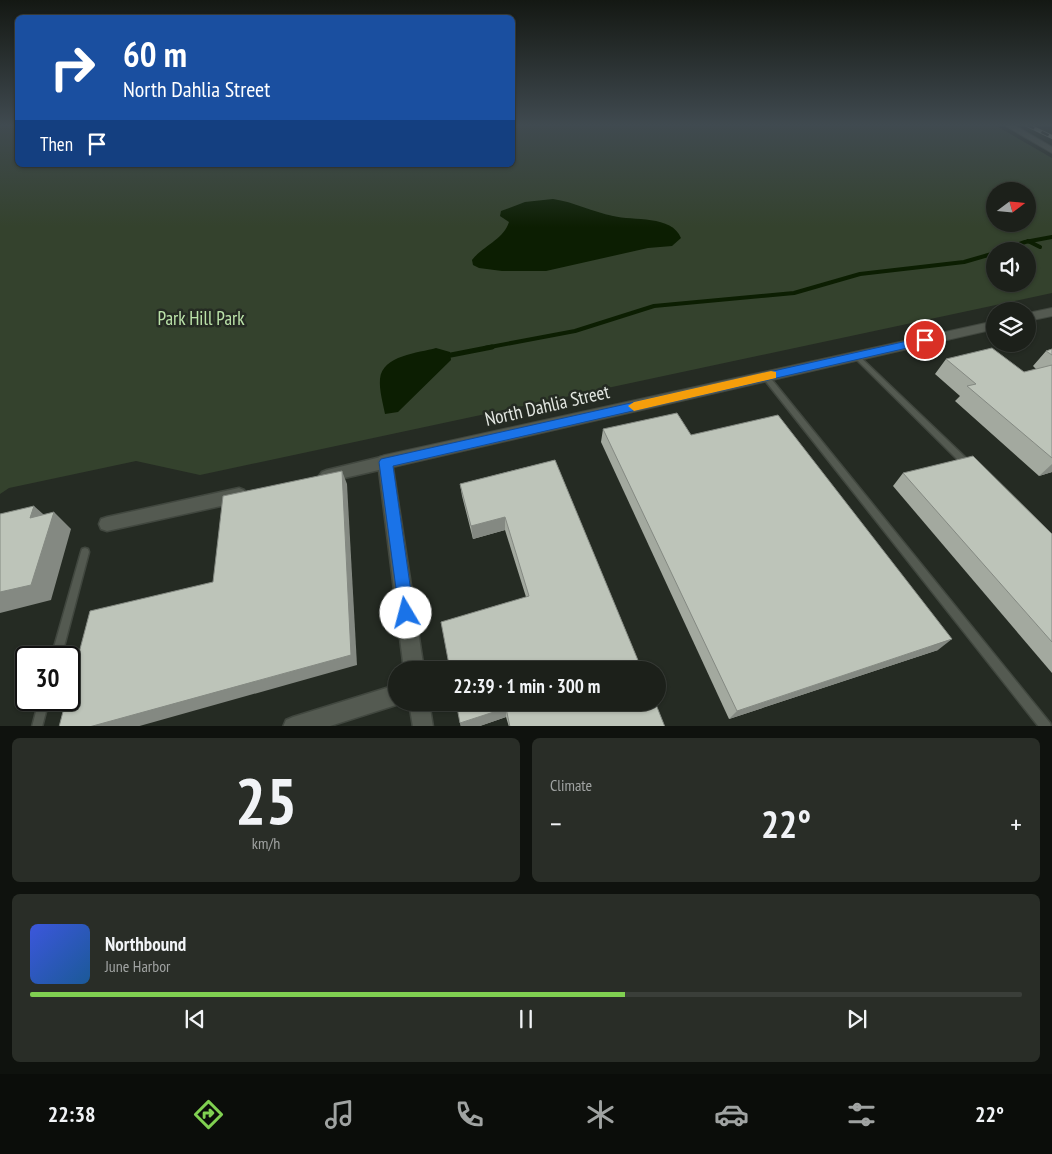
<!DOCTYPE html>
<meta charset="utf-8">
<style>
body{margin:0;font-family:"PT Sans Narrow",sans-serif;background:#292d27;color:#f1f3f6;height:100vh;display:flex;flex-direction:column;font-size:19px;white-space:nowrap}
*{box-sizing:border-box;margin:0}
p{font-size:16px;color:#a0a3a2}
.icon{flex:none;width:28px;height:28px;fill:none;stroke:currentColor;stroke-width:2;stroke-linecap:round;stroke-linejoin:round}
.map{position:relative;height:726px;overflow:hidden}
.sheet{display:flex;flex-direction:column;gap:12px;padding:12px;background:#0f120e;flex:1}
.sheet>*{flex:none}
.banner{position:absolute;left:15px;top:15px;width:500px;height:152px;border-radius:8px;box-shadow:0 1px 4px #0004,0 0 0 1px #3a3e39;background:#1a4fa0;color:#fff;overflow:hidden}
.needle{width:32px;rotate:74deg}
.controls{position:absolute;left:986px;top:182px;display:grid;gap:10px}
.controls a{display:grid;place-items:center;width:50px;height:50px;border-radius:50%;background:#1c201a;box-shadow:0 1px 4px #0004,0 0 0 1px #3a3e39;font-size:25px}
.speed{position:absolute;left:15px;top:646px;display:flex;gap:10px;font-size:25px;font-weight:700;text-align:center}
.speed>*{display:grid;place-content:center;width:65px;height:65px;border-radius:50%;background:#1c201a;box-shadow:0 1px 4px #0004,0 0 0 1px #3a3e39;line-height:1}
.speed .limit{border:2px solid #111;border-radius:8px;background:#fff;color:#111}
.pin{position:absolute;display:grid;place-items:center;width:42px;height:42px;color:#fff;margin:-21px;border:2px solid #fff;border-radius:50%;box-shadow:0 1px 5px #0007}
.me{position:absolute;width:55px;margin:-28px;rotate:352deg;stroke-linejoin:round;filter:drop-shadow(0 0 4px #0008)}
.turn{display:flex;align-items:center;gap:18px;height:105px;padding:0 25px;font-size:22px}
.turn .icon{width:65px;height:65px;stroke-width:2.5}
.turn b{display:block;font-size:35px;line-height:42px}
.then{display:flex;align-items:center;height:48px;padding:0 25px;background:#0003;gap:10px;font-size:19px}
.big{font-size:38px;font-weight:800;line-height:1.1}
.sheet .card{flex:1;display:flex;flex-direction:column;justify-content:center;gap:8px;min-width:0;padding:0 18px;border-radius:8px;background:#292d27}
.sheet .dial{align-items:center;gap:0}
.dial b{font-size:65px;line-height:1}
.song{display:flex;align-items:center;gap:15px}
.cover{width:60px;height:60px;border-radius:8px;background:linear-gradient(135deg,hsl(230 70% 55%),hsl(210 70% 35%))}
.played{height:5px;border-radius:2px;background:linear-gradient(90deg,#80d051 60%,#3a3e39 60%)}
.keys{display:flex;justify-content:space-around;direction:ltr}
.heat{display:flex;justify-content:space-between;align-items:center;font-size:28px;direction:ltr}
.sheet .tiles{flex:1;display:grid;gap:12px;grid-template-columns:1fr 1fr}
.card:last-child{grid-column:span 2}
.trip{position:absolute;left:388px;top:661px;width:278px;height:50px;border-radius:25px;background:#1c201a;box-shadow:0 1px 4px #0004,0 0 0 1px #3a3e39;font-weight:800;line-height:50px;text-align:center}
.tab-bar{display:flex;height:80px;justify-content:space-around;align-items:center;background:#0b0d0a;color:#a0a3a2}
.tab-bar .icon{width:35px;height:35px}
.tab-bar .current{color:#80d051}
.tab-bar b{font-size:22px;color:#f1f3f6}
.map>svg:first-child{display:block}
</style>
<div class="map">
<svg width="1052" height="727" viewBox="0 0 1052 727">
<rect width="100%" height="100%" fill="#252b23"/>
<!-- green -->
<path fill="#34422d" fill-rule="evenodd" d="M0,125h17l1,40h494l1,-40h482l57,33v135l-852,182 -64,-14 -127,27 -9,6zM995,191h33v33h-33zM995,251h33v33h-33z"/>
<!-- water -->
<g fill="#0c1e02">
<path d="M553,199c21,3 40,13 60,17 20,5 59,-1 68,22l-9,8 -24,2 -102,23h-44l-23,-3 -6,-3 -1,-5c12,-15 31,-20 37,-38l-9,-6 1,-5 24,-9z"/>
<path d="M436,348l14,4 1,8 -53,52 -13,2c-2,-11 -6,-24 -5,-35 2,-24 39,-26 56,-31z"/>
</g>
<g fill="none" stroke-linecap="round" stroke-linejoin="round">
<!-- stream-far1 -->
<g stroke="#0c1e02" stroke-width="4">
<polyline points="1028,241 1040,247"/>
<polyline points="999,251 1025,242 1052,237"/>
<polyline points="485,348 575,331 654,306 794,293 860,274 964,262 995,253"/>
</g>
<!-- stream -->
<polyline stroke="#0c1e02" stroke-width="5" points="451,355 492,347"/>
<!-- service casing -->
<g stroke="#41473f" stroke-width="3">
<g id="service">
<polygon points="856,354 858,355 966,458 967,460 966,462 963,463 960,462 854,357 853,356 854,355"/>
<polygon points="764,375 768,375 1050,723 1051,727 1039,727 764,379 763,377"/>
<polygon points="85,548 88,549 89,552 61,658 51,658 81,552 82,549"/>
<polygon points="39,700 49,700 42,727 32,727"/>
</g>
</g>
<!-- minor casing -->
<g stroke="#41473f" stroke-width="3">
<g id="minor">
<polygon points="385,456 390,458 392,462 424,670 404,670 379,470 327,482 322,480 319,476 322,472 327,470"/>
<polygon points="239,488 244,490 247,495 244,500 239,502 107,531 101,529 99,524 101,519 107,517"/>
<polygon points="396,685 396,702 402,702 396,705 327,727 283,727 286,720 293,717"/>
<polygon points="409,702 429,702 433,727 413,727"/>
</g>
</g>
<!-- tertiary casing -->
<g stroke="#41473f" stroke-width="2">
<g id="tertiary">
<polygon points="1004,125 1014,125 1052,147 1052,153"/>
<polygon points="1052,308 1052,316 1028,321 1028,313"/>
<polygon points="995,321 995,329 385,469 379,467 377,462 379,457 385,455"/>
</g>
</g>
<!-- service -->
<use href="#service" fill="#545a51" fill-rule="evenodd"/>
<!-- minor -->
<use href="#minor" fill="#545a51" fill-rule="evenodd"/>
<!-- tertiary -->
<use href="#tertiary" fill="#545a51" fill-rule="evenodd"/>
<!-- rail casing -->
<g stroke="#858a83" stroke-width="4">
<polyline id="rail" points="1027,125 1052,137"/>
</g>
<!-- rail -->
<use href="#rail" stroke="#252b23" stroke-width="2.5" stroke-dasharray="8" stroke-linecap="butt"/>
</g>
<!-- wall -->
<g fill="#a3a99f">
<polygon points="1052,349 1052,472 1039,476 955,401 960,396 935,374 946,359 1024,372 1036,369 1033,366 1046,351"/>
<polygon points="603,429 691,435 938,650 729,719 601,442"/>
<polygon points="555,460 642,670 526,597 505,530 473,539 462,496 460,484"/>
<polygon points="903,473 1052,534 1052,673 893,486"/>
<polygon points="456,702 665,727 509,727 506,717 477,727 461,727"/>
</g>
<!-- shaded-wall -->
<g fill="#848982">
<polygon points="1052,464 1052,472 1039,476"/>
<polygon points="342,471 347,484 357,665 136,727 89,727"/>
<polygon points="34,506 51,521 54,512 71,529 51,600 0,613 0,592"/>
<polygon points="505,517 505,530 473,539 471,526"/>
<polygon points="952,639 938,650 729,719 737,711"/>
<polygon points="506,708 506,717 477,727 461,727 460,723"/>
</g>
<!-- building -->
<g fill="#bdc4b9" stroke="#848982">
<polygon points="992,348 1024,372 1052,365 1052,458 967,386 976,384 946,359"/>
<polygon points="1052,349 1052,355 1046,351"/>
<polygon points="677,413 691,435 778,415 952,639 737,711 603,429"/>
<polygon points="973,456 1052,534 1052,642 903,473"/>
<polygon points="555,460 642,670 450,670 441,622 529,596 505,517 471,526 460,484"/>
<polygon points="342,471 351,655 89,727 59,727 66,700 69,700 69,691 90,611 213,582 223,496"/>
<polygon points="34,506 30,518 54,512 31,585 0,592 0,514"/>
<polygon points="456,702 655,702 665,727 510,727 506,708 460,723"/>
</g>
<!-- sky -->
<linearGradient id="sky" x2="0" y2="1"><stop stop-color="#141813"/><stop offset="0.55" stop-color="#404a50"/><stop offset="1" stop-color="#404a50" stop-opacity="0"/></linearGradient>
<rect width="1052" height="227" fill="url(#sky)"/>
<!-- route -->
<polygon fill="#1a73e8" stroke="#114b97" points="925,337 929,338 929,343 393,466 414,613 412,618 406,621 400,618 379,462 381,459"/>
<!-- slow -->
<polygon fill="#f59e0b" points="771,371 776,372 776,378 634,411 628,406 634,402"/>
<g text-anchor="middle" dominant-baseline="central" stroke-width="5" stroke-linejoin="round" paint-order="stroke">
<!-- park labels -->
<g font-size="19" fill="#bbe2a9" stroke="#252b23">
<text x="201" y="318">Park Hill Park</text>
</g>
<!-- street labels -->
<g font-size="19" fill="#e3e7e2" stroke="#252b23">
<text transform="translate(547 405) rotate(-13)">North Dahlia Street</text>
</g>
</g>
</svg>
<div class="controls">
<a><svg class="needle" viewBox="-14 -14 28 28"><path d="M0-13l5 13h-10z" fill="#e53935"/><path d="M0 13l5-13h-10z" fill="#a0a3a2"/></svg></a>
<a><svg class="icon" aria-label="sound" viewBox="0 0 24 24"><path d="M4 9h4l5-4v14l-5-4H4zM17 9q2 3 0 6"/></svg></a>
<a><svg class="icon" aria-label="layers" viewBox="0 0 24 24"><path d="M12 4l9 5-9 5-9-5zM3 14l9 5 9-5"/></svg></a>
</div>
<div class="speed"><div class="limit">30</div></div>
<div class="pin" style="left:925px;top:340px;background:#d93025"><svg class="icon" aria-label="arrive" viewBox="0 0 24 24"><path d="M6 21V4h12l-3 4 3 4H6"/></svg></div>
<svg class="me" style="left:406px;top:613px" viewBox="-20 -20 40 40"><circle r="19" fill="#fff"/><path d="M0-13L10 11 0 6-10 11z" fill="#1a73e8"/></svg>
<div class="trip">22:39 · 1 min · 300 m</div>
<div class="banner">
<div class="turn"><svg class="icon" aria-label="right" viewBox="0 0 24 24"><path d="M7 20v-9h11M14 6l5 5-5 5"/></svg><div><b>60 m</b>North Dahlia Street</div></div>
<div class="then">Then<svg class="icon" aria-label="arrive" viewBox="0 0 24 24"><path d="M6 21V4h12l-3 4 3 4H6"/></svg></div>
</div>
</div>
<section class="sheet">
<div class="tiles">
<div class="card dial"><b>25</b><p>km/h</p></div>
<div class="card"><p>Climate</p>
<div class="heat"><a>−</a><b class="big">22°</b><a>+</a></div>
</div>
<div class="card">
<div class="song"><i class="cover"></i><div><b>Northbound</b><p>June Harbor</p></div></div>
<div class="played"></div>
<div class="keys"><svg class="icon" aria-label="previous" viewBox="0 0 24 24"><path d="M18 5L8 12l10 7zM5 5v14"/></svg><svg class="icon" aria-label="pause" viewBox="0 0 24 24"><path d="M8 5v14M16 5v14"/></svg><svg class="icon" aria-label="next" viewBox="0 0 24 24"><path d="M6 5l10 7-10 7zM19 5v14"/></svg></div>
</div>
</div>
</section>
<nav class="tab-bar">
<b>22:38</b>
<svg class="icon current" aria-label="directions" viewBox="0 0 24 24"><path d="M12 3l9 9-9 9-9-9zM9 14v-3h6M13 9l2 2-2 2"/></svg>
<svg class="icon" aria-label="music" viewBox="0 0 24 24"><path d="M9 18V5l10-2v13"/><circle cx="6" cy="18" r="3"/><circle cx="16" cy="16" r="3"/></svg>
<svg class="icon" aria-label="phone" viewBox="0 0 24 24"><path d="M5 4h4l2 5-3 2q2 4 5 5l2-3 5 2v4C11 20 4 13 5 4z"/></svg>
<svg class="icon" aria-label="climate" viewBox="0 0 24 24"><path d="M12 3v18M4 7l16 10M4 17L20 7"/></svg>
<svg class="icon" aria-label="car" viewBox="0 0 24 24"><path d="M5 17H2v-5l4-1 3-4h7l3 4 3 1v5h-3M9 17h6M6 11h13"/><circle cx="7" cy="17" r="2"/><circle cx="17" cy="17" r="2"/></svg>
<svg class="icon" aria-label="filters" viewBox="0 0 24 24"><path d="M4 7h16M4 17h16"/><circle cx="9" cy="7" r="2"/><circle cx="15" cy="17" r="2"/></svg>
<b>22°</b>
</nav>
